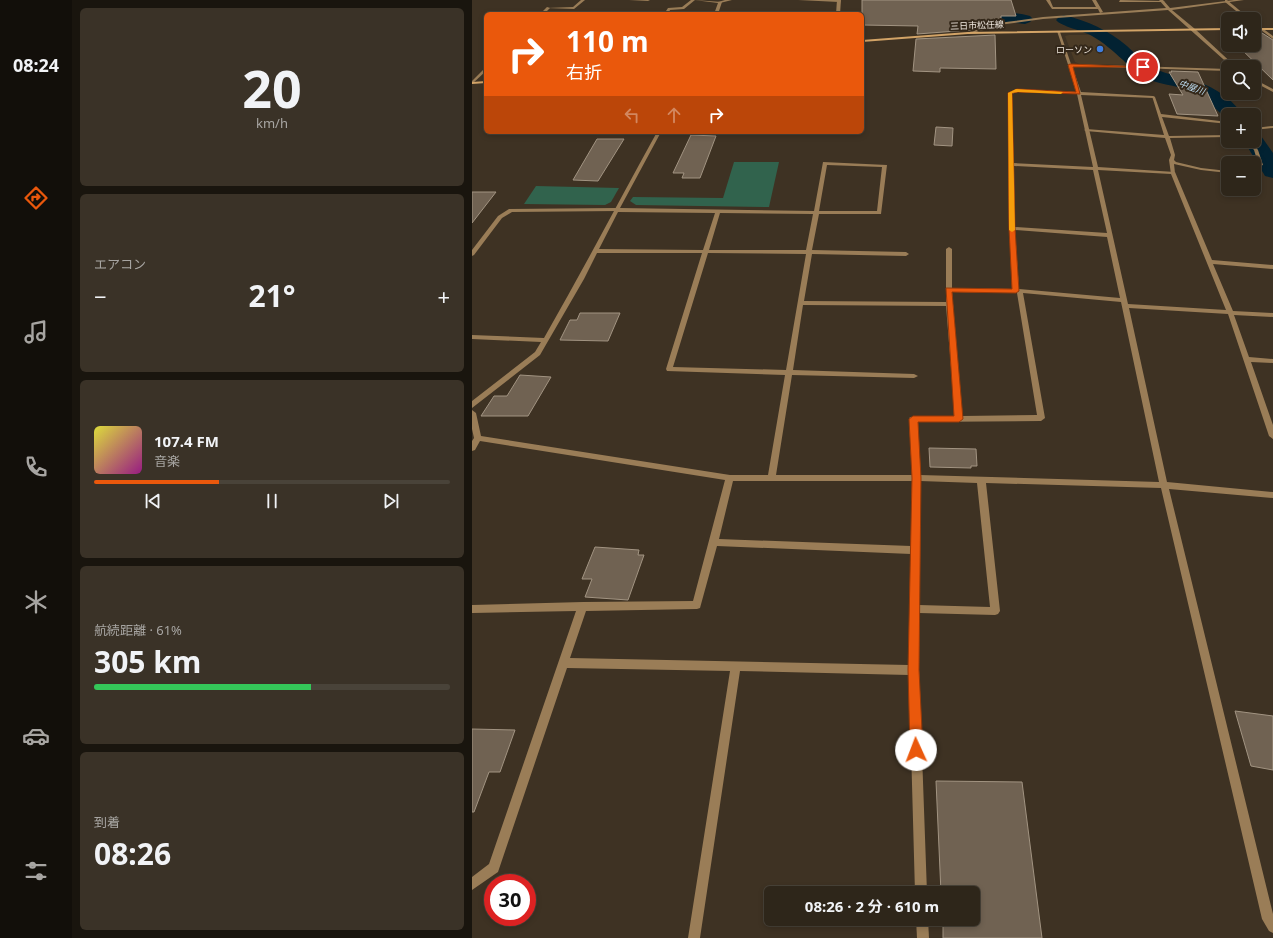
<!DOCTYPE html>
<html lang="ja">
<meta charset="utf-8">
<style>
body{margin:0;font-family:"Noto Sans","Noto Sans JP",sans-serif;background:#3a3227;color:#f1f3f6;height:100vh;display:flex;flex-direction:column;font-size:15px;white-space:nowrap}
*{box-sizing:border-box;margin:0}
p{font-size:13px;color:#a7a5a2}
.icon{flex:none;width:22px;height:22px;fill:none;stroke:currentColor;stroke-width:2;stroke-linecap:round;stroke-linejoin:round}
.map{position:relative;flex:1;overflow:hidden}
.side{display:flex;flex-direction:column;gap:8px;padding:8px;background:#19150e;width:400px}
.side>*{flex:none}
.top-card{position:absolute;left:12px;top:12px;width:380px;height:122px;border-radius:6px;box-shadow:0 2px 6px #0003,0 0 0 1px #494339;background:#ea580c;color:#fff;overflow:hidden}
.tools{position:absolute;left:749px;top:12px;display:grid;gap:8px}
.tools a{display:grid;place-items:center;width:40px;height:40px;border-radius:6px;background:#2e261a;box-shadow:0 2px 6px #0003,0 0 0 1px #494339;font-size:20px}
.speed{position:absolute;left:12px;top:874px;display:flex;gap:8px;font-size:20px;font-weight:700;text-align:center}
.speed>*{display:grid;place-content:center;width:52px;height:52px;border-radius:50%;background:#2e261a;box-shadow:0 2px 6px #0003,0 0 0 1px #494339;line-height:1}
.speed .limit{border:6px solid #d22;background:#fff;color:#111}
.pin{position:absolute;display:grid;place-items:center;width:34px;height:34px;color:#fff;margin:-17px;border:2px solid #fff;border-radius:50%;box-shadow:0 1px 4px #0007}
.me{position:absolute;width:44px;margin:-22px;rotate:358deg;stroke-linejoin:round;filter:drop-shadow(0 0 3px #0008)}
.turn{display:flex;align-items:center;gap:14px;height:84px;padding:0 16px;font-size:18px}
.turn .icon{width:52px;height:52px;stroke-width:2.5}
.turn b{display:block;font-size:28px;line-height:34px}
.lanes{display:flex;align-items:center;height:38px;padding:0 16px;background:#0003;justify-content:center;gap:20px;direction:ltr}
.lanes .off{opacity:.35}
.big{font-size:30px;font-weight:700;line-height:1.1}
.side .widget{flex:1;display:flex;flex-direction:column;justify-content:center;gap:6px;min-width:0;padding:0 14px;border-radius:6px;background:#3a3227}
.side .dial{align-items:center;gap:0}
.dial b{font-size:52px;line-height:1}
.song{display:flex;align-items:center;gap:12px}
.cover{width:48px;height:48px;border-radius:6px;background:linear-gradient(135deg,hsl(60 70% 55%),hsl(310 70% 35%))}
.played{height:4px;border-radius:2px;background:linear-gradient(90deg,#ea580c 35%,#494339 35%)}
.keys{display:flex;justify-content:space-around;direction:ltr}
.heat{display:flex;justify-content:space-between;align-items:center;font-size:22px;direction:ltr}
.charge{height:6px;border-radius:3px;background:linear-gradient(90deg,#34c759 61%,#494339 0)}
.trip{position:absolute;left:292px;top:886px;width:216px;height:40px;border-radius:6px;background:#2e261a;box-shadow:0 2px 6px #0003,0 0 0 1px #494339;font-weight:700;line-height:40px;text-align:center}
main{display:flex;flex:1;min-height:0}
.menu{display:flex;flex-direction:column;width:72px;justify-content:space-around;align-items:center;background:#120f0a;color:#a7a5a2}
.menu .icon{width:28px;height:28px}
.menu .on{color:#ea580c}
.menu b{font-size:18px;color:#f1f3f6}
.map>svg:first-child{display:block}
</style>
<main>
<nav class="menu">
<b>08:24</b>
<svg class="icon on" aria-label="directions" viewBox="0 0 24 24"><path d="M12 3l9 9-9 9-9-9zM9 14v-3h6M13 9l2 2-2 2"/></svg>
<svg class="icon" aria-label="music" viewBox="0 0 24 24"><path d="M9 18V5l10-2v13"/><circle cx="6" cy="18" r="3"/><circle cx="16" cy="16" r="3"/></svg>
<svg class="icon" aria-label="phone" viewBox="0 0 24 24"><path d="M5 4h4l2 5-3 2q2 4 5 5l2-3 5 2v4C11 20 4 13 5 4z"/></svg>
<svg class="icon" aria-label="climate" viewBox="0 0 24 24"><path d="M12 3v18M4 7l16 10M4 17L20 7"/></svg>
<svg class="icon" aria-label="car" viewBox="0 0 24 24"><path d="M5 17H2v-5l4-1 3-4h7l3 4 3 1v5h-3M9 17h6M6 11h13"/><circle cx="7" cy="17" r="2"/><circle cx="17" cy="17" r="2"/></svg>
<svg class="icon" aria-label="filters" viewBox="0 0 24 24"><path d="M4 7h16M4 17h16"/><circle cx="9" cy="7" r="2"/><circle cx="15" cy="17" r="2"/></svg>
</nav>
<section class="side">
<div class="widget dial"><b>20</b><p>km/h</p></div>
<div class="widget"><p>エアコン</p>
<div class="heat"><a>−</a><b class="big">21°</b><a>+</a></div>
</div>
<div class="widget">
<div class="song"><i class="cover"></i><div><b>107.4 FM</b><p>音楽</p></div></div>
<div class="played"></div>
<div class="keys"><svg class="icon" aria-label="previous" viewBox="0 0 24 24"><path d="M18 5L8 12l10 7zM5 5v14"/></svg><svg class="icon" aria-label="pause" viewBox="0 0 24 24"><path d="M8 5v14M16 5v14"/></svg><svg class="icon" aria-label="next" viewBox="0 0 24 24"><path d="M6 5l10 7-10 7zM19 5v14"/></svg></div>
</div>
<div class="widget"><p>航続距離 · 61%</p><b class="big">305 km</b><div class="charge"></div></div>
<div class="widget"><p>到着</p><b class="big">08:26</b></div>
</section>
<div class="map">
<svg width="801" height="938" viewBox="0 0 801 938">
<rect width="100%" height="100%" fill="#3e3223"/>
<!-- built -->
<polygon fill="#4c3c27" points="597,35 628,35 659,65 608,64 603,62 593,36"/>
<!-- green -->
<g fill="#31634d">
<polygon points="262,162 307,162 297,207 164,205 158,201 161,197 251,198"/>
<polygon points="64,186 147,188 139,202 133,205 52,204"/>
</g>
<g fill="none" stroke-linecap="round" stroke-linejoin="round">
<!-- river -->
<g fill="#022232" fill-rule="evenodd">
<path d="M499,0h14l2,7c14,6 28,5 43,9l3,3 -3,3 -5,2 -30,-3 -20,-9z"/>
<path d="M592,15c24,6 44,15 63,31 7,6 14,15 23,20 12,7 24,9 38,13 21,5 42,17 55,36h-15v5l-2,-1c-12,-13 -25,-24 -41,-30 -17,-5 -34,-6 -49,-16 -5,-3 -9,-9 -13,-13 -10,-9 -20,-18 -31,-24 -8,-5 -32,-10 -36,-16l3,-3z"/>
<polygon points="782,134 789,136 801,153 801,178 793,176 772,141 782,141"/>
</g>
</g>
<!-- building -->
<g fill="#706252" stroke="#a29482">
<polygon points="390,0 539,0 544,16 529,16 529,21 498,30 445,34 446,26 390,25"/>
<polygon points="782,33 790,33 801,40 801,80 765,45 782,45"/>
<polygon points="523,35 524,69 468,68 468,72 441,71 444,39"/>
<polygon points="699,71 726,72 746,116 705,114 697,94 711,95 697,72 700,72"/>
<polygon points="464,127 481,128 480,146 462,145"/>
<polygon points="219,135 244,136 228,178 210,178 212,173 201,173"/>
<polygon points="125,139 152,139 126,181 101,180"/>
<polygon points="0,192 24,192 0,223"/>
<polygon points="108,313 148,313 136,341 88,340 98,320 105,320"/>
<polygon points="48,375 79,377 56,416 9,416 22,396 35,396"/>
<polygon points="457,448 504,449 505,466 499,466 499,468 458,467"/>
<polygon points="123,547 167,550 166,555 172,555 156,600 113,597 120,579 110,579"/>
<polygon points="763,711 801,716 801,770 779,766"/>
<polygon points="0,729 43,730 28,772 17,772 2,812 0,812"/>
<polygon points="464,781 550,782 570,938 471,938 471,919 501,919 501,893 469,893"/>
</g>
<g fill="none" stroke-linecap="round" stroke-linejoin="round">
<!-- service -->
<g fill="#9a7d57" fill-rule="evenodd">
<polygon points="109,0 113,0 102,9 74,8 101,7"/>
<polygon points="157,0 178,0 176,1"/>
<polygon points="219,0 223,0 212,9 198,10 196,14 192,14 196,8 210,7"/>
<polygon points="253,0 260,0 248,3 246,2"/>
<polygon points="326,0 366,0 369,1 367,2"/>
<polygon points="680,96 683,97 689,114 756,122 756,124 690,117 697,136 756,135 756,137 698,138 703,155 702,160 704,162 729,168 756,171 756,173 729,170 702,164 703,173 699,174 697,160 699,155 693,138 614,131 612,130 614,129 692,135"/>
<polygon points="774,141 779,141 786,150 791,165 782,168 782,165 786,163 782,150"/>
</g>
<!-- minor -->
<g fill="#9a7d57" fill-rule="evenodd">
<polygon points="222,0 250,2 246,14 242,14 246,3"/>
<polygon points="574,0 578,0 581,7 624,7 620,0 624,0 631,12 628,13 626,9 580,9"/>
<polygon points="648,0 691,1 693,2 647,2"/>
<polygon points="753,0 755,0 778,19 774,19 753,2"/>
<polygon points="75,7 78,8 72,14 68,14"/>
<polygon points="782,22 801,36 801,39 782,25"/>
<path d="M585,31l3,1 11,32 157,5v2l-156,-5 9,26 72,4 2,1 -2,1 -72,-3 17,72 77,5 37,88 61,5v4l-60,-5 20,47 40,2v4l-39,-2 15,42 24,2v4l-22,-1 22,63v14l-4,-3 -41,-122 -99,-6 38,174 106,10v6l-104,-9 104,425v19l-4,-2 -7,-12 -101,-431 -175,-5 14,128 -2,3 -3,1 -76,-2v57l8,223h-12l-6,-218 -169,-4 -40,267h-12l42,-267 -163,-3 -69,204 -26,18v-13l17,-13 87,-253 -104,2v-8l111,-3 110,-1 32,-121 -245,-39 -5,9 -3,1v-10l2,-3 -2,-9v-19l4,3 5,23 249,39h38l17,-100 -118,-4 -1,-2 36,-116h-105l-13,26 -44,76 -68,53v-7l63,-49 6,-10 -69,-3v-4l72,3c39,-68 75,-137 113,-206h4l-41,76 194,3 9,-49 64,3 -6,49h-62l-7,36 94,2 3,2 -3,2 -94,-2 -8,47 142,1v-53l3,-2 3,2v39l61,1 -4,-61 -1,-135 9,-4 60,3zM546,91l59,3 16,73 -80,-4 -1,-69zM355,165l55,2 -5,44h-58zM542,166l79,4 14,63 -92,-6zM626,170l73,4 55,136 -98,-6zM146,212l97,1 -12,37 -104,-1zM248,213l93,1 -7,36h-97zM543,230l92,7 13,61 -101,-9zM236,253l98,1 -20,116 -113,-3zM480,292l65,1 20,122 -75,1zM551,293l98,9 38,180 -239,-7 -3,-53 124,-1 4,-3zM331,305l143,1 9,110 -45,1 -1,2 3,56h-136l16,-100 122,3 4,-2 -4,-2 -121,-4zM261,481h179l-1,65 -192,-7zM448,481l57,2 13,124 -71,-2zM245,546l194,8 -2,111 -339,-7 16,-47 111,-2 3,-1z"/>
<polygon points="13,68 14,68 14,71 0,84 0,81"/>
<polygon points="801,126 801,128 782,130 782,128"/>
<polygon points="444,919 456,919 457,938 445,938"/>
</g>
<!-- tertiary -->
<g fill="#9a7d57" fill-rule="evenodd">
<polygon points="365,0 369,0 368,14 364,14"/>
<polygon points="687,0 691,0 698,8 762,0 772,0 700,10 723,29 764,67 760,67 696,10 571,19 534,24 496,34 494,33 534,22 571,17 694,8"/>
<polygon points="782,79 801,89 801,92 782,82"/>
<polygon points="144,208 147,210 146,211 40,212 30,218 2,255 0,256 0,250 26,216 37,209"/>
</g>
<!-- secondary -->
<g fill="#d3a467" fill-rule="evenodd">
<polygon points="756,28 756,30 496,34 390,42 390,40 496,32"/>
<rect x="782" y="28" width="19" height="2"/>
<polygon points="14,81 14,83 0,84 0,82"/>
</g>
</g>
<!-- route -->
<polygon fill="#ea580c" stroke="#983908" points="598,64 673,67 601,67 608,94 546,92 540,93 543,228 547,291 544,293 480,292 491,419 487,422 446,422 449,478 447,670 451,750 449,754 444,756 440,754 438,750 436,670 440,478 437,419 441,416 482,416 474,288 540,289 537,228 536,93 545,89 604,92 596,65"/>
<!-- slow -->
<polygon fill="#f59e0b" points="544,89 591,92 589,94 546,92 540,93 543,230 540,232 537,230 536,93"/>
<!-- markers -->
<circle fill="#3f7fe0" stroke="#34281a" stroke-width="1.5" cx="628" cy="49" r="4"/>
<g text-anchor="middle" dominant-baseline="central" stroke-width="4" stroke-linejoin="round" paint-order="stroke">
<!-- far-street labels -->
<g font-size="9" fill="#efe7de" stroke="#34281a">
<text transform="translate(505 25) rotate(-2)">三日市松任線</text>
</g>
<!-- far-poi labels -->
<g font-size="9" fill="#efe7de" stroke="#34281a" text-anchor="end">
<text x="620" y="49">ローソン</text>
</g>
<!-- far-water labels -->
<g font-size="9" font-style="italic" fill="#bedef3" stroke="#34281a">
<text transform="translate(720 87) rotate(20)">中屋川</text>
</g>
</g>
</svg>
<div class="tools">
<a><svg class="icon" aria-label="sound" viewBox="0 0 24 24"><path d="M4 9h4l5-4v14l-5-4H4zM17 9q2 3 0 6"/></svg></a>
<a><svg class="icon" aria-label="search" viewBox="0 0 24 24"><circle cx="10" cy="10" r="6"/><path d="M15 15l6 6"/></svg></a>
<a>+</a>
<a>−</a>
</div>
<div class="speed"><div class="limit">30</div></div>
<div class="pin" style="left:671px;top:67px;background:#d93025"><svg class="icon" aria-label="arrive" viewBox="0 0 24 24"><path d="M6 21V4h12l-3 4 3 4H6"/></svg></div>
<svg class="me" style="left:444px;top:750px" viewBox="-20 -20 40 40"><circle r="19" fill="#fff"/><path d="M0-13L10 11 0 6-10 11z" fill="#ea580c"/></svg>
<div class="trip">08:26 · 2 分 · 610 m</div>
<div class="top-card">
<div class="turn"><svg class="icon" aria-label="right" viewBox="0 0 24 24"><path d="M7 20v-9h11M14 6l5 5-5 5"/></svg><div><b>110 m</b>右折</div></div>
<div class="lanes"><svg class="icon off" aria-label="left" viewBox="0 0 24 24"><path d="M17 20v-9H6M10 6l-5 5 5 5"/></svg><svg class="icon off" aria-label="ahead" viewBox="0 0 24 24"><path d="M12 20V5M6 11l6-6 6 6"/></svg><svg class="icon" aria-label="right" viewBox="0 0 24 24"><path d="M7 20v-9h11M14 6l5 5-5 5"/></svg></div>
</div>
</div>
</main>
